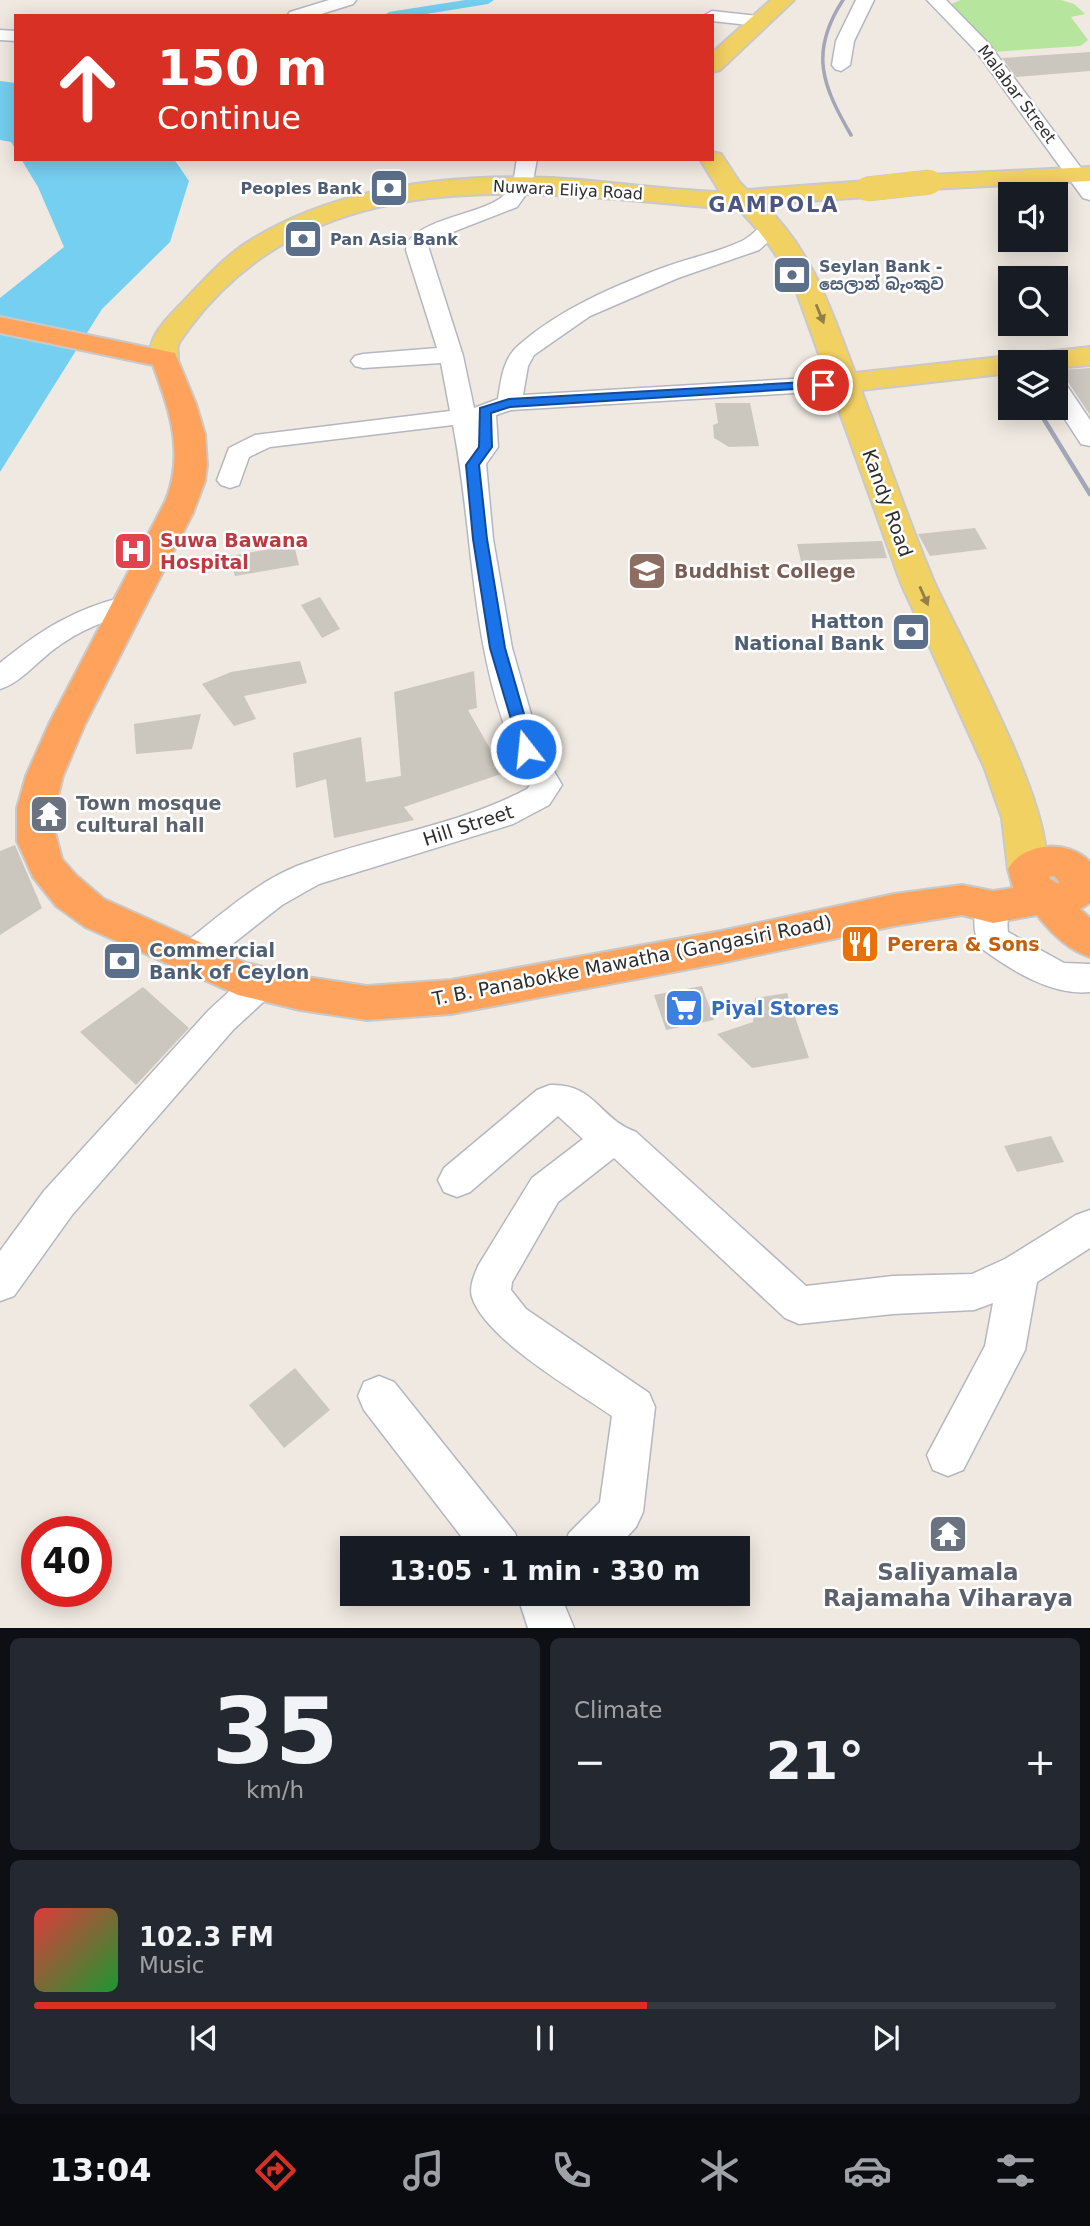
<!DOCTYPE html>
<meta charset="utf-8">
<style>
body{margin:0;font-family:"DejaVu Sans","Noto Sans Sinhala",sans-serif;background:#242831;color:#f1f3f6;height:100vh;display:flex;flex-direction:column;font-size:26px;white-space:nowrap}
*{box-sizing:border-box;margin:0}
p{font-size:23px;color:#9ea1a6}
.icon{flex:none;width:38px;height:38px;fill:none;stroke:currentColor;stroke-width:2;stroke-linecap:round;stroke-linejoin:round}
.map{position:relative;height:1628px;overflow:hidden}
.drawer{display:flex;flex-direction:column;gap:10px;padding:10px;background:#0d0f14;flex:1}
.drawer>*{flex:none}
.top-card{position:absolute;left:14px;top:14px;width:700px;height:147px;border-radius:0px;box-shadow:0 4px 18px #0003;background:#d93025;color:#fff;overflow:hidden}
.controls{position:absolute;left:998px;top:182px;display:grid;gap:14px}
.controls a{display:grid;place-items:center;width:70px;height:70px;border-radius:0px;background:#171b24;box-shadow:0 4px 18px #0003;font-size:35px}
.speed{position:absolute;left:21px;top:1516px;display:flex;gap:14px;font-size:35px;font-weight:700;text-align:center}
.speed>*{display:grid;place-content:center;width:91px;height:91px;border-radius:50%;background:#171b24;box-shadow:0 4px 18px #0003;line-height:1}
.speed .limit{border:10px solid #d22;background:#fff;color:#111}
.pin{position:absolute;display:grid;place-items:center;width:60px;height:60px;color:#fff;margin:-30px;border:4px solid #fff;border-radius:50%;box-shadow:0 2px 7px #0007}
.me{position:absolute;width:77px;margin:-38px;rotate:344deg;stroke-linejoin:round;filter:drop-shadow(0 0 5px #0008)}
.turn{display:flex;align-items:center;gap:24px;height:147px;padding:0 28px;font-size:32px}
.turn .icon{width:91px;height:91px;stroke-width:2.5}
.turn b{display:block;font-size:49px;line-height:60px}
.big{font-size:52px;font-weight:600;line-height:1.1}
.drawer .tile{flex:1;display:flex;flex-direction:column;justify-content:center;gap:10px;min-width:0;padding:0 24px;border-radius:10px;background:#242831}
.drawer .dial{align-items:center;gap:0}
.dial b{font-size:91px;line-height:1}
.song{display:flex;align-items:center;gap:21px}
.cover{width:84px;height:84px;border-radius:10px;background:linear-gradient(135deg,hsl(0 70% 55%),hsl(130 70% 35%))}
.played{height:7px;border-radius:4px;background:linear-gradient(90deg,#d93025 60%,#363941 60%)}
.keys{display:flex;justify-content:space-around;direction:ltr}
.heat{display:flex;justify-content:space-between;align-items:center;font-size:38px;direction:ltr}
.drawer .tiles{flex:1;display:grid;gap:10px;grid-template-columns:1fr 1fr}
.tile:last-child{grid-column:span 2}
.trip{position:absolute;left:340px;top:1536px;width:410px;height:70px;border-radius:0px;background:#171b24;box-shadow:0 4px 18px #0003;font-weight:600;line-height:70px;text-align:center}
.menu{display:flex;height:112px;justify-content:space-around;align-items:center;background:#090b0e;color:#9ea1a6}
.menu .icon{width:49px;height:49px}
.menu .active{color:#d93025}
.menu b{font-size:32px;color:#f1f3f6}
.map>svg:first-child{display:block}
</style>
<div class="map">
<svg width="1090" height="1628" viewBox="0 0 1090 1628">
<rect width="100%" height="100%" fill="#efe9e1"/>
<!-- green -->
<polygon fill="#b6e59e" points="961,0 1061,0 1074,4 1085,14 1071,17 1088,40 1080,46 992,52 946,6"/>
<!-- water -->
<g fill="#75cff0">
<polygon points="0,81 16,83 16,150 11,142 0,140"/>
<polygon points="21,159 174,159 189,181 170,242 102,309 0,472 0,298 64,247 38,187"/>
</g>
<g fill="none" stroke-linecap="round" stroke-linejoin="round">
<!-- canal -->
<polygon fill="#75cff0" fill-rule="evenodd" points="465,0 494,0 488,4 414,16 383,16 389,12"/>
</g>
<!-- building -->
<g fill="#cbc7bf">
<polygon points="1090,52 1090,71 1016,77 1002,58"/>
<polygon points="1090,368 1090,415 1060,370"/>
<polygon points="715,403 750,403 759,446 729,447 714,438 713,425 718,423"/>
<polygon points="975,528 987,549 930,556 918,534"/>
<polygon points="882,541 887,558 801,561 797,544"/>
<polygon points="294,545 299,565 235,576 229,556"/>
<polygon points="320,597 340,629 322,638 301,605"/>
<polygon points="300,661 307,683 244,696 256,719 234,726 202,684 231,672"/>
<polygon points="474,671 477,708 468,710 504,773 404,807 414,820 334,838 326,779 296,788 293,753 361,737 366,782 401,776 394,692"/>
<polygon points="201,714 192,749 136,754 134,724"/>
<polygon points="15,845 42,908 0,935 0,851"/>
<polygon points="702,986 714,1020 666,1030 654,995"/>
<polygon points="143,987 189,1028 136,1085 80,1032"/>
<polygon points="787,993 809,1058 752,1068 717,1034 753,1022 755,998"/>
<polygon points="1051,1136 1064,1162 1017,1172 1004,1146"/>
<polygon points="295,1368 330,1410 284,1448 249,1405"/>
</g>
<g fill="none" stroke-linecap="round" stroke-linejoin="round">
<!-- minor casing -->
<g stroke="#b4b7c1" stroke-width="3">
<g id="minor">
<polygon points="329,0 356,0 353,4 315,16 287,16 290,12"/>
<polygon points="856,0 874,0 854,41 850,65 841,71 835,69 832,65 836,41"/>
<polygon points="927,0 946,0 988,43 1090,180 1090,200 1083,198 976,51"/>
<polygon points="712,11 758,16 767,21 758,26 712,21 712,16 703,16"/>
<polygon points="0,30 16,31 16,41 0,40"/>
<path d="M517,159h20l-5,27 -15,21 -67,26 -22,13 35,110 11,52 24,-9c3,-19 5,-41 21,-54 41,-36 95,-59 146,-78 25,-9 53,-15 77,-26 14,-7 19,-21 37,-17l3,5 -23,21 -81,28 -88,38 -56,39 -6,11 -5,29 321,-19 8,2 4,5 -4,5 -8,2 -333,20 -15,5 2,32 -12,17 7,75 19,109 29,101 21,36 -13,20 -36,19 -194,60 -37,21 -80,63 -12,3 -12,-3 -5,-10 5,-10c37,-28 75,-64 119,-82 76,-30 158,-39 230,-77l4,-5c-62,-108 -55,-240 -78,-359l-183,22 -21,10 -10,28 -9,3 -9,-3 -4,-5 12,-32 26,-13 195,-24 -9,-48 -78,5 -8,-2 -4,-5 4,-5 8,-2 74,-6 -31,-98 1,-7c21,-30 92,-28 104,-57 4,-7 4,-18 6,-27z"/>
<polygon points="1055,378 1063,380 1090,420 1090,446 1081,444 1055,404"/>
<path d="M127,596l10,3 4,6 -4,6c-31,9 -58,19 -84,39 -17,13 -33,33 -53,39v-26c42,-34 74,-54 127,-67z"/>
<path d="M993,894l12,4c6,12 1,21 3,34l56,31 26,1v28c-39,4 -79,-22 -109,-44 -9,-17 -9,-33 0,-50z"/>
<polygon points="260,970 272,974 277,984 272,994 233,1030 72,1215 14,1296 0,1301 0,1251 44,1191 209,1010 248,974"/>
<path d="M550,1085c45,-2 48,33 86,47l170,154 87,-10 79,-2 33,-15 71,-44 14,-5v38l-53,34 -12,68 -62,120 -15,6 -15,-6 -6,-15 58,-109 8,-43 -19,7 -81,4 -94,10 -14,-6 -171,-160 -56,44 -46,80 -1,8 15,19 123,84 6,14 -12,105 -7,15 -20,22h-53l6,-16 31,-31 12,-86c-36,-25 -127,-77 -140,-119 -3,-10 2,-21 6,-31l54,-88 51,-39 -25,-23 -88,76 -13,5 -13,-5 -6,-12 6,-12 93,-78z"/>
<polygon points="379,1376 394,1382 515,1533 521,1549 471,1549 364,1410 358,1396 364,1382"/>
<polygon points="517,1594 563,1594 562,1599 574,1628 528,1628"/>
</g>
</g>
<!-- major casing -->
<g stroke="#c9c9c9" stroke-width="4">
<g id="major">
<polygon points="771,0 794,0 720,70 712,72 712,53"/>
<path d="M712,152l9,2 19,29 7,7 120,-9 9,3 4,5 -4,5 -9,3 -104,7c49,45 69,109 92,169l235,-26v18l-35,3v-6h-45v11l-149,17c25,64 47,131 74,194 24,54 134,247 107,296l-14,4 -14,-4 -6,-11 -6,-51 -17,-49 -84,-186 -105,-293c-16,-32 -34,-59 -61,-84l-16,2c-185,-16 -401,-51 -529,119 -3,5 -10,13 -12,18 -2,8 3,12 -3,20l-10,3 -10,-3c-15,-21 12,-47 27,-62 20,-21 42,-46 66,-61 89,-56 200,-68 303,-64 56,3 113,12 169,14l-20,-33h12z"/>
<polygon points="1090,167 1090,181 930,189 921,187 918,182 921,177 930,175"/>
</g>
</g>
<!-- highway casing -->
<g stroke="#c9c9c9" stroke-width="4">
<path id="highway" d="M0,317l175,36 21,51 9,30 2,31 -2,16 -12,32 -108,211 -22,52 -8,32v24l7,27 14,16 28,24 142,64 54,13 67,10 84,-6 270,-49 173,-37 68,-9 31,6 20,-3 -5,-19c15,-27 61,-30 82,-7v41l-10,6 10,9v39c-22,-7 -39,-24 -53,-42l-44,8 -31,-8 -68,11 -173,37 -270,51 -84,6 -67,-10 -62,-15 -153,-68 -29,-21 -23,-29 -16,-36v-33l9,-32 23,-52 116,-222c20,-48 5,-90 -12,-137l-153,-32zM1054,876l4,4 1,4 -9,-5 -1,-2z"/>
</g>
<!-- minor -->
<use href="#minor" fill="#fff" fill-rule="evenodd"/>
<!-- major -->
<use href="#major" fill="#f2d163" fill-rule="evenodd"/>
<!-- highway -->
<use href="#highway" fill="#ffa35c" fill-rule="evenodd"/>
<!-- rail-far1 -->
<path stroke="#a3a6b8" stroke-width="3.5" d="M843,0c-34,52 -21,85 8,135"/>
<!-- rail -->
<polyline stroke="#a3a6b8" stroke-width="4.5" points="1037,408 1090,494"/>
<!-- major-bridge casing -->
<g stroke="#c9c9c9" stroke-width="25" stroke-linecap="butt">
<polyline id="major-bridge" points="867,189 930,182"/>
</g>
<!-- major-bridge -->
<use href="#major-bridge" stroke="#f2d163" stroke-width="24"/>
</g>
<!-- one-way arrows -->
<defs><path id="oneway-solid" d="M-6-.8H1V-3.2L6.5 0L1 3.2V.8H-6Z" transform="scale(1.75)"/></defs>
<g fill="#908048">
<use href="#oneway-solid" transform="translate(820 314) rotate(68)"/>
<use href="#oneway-solid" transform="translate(924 596) rotate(66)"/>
</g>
<!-- route -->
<polygon fill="#1a73e8" stroke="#114b97" stroke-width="2" points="823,381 829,385 827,387 510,407 491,413 492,447 479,465 487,539 505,648 534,749 532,753 521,753 490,648 473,539 466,465 479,447 480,408 509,399"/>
<!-- icons -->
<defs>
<g id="bank-square" transform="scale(2.0125)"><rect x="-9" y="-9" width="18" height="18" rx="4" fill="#5c6f8a" stroke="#fff"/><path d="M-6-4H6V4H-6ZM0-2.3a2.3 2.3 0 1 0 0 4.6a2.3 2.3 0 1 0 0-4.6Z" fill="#fff"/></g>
<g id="hospital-square" transform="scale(2.0125)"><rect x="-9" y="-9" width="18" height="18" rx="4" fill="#e0444e" stroke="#fff"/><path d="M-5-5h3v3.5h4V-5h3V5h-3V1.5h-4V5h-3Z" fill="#fff"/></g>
<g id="school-square" transform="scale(2.0125)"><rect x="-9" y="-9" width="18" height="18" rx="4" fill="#8d6e63" stroke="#fff"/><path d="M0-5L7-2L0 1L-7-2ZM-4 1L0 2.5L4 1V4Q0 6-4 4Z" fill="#fff"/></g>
<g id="temple-square" transform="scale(2.0125)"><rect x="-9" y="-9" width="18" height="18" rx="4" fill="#6b7280" stroke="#fff"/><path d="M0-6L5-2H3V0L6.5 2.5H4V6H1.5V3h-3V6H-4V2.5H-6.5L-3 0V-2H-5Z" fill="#fff"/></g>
<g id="restaurant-square" transform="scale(2.0125)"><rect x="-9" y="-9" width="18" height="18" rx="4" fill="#e8710a" stroke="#fff"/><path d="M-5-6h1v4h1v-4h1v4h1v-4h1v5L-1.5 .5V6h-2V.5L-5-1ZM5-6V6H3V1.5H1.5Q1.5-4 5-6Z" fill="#fff"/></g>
<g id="supermarket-square" transform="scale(2.0125)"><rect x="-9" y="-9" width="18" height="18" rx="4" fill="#3f7fe0" stroke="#fff"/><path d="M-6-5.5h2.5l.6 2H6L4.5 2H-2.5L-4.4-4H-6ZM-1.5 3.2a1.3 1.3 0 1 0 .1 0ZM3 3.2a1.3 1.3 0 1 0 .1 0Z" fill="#fff"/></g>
</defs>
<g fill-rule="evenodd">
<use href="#bank-square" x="389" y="188"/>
<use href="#bank-square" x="303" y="239"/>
<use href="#bank-square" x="792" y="275"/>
<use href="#hospital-square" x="133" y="551"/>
<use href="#school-square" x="647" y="571"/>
<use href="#bank-square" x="911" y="632"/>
<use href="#temple-square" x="49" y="814"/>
<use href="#restaurant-square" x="860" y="944"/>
<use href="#bank-square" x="122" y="961"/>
<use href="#supermarket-square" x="684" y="1008"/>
<use href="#temple-square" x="948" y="1534"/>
</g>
<g text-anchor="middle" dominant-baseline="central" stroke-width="5" stroke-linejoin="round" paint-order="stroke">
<!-- far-street labels -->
<g font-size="16" fill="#2e2e2e" stroke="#fff">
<text transform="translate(1017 94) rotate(53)">Malabar Street</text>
<text transform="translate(568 190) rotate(3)">Nuwara Eliya Road</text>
</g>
<!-- far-service labels -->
<g font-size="16" font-weight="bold" fill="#4e5e75" stroke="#fff" text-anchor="start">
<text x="362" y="188" text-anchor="end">Peoples Bank</text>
<text x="330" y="239">Pan Asia Bank</text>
<text x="819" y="266">Seylan Bank -<tspan x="819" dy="18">සෙලාන් බැංකුව</tspan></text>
</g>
<!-- street labels -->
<g font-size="19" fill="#2e2e2e" stroke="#fff">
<text transform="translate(888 503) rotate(70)">Kandy Road</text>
<text transform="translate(468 825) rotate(-18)">Hill Street</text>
<text transform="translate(632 960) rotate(-11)">T. B. Panabokke Mawatha (Gangasiri Road)</text>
</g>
<!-- health labels -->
<g font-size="19" font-weight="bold" fill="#be3a42" stroke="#fff" text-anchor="start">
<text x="160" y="540">Suwa Bawana<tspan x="160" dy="22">Hospital</tspan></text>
</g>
<!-- education labels -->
<g font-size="19" font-weight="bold" fill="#785e54" stroke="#fff" text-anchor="start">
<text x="674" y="571">Buddhist College</text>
</g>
<!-- service labels -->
<g font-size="19" font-weight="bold" fill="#4e5e75" stroke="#fff" text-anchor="end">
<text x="884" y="621">Hatton<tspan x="884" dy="22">National Bank</tspan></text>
<text x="149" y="950" text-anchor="start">Commercial<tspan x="149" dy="22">Bank of Ceylon</tspan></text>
</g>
<!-- worship labels -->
<g font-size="19" font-weight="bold" fill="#5b616d" stroke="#fff" text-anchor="start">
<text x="76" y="803">Town mosque<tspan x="76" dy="22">cultural hall</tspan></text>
</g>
<!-- food labels -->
<g font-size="19" font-weight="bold" fill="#c56008" stroke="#fff" text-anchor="start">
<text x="887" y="944">Perera &amp; Sons</text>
</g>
<!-- shop labels -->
<g font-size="19" font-weight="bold" fill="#366cbe" stroke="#fff" text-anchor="start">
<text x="711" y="1008">Piyal Stores</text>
</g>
<!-- far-district labels -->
<g font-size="21" font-weight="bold" letter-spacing="2" fill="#4d5680" stroke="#fff">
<text x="774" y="205">GAMPOLA</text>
</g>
<!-- near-worship labels -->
<g font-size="23" font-weight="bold" fill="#5b616d" stroke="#fff">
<text x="948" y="1572">Saliyamala<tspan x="948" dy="26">Rajamaha Viharaya</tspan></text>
</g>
</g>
</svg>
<div class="controls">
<a><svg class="icon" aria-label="sound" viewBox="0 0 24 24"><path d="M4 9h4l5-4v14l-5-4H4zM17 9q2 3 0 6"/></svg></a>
<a><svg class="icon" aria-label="search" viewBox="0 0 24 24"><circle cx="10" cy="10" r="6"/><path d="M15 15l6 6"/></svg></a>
<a><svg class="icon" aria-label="layers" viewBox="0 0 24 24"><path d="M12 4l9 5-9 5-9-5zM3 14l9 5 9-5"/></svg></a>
</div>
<div class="speed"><div class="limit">40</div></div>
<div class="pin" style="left:823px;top:385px;background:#d93025"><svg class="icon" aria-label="arrive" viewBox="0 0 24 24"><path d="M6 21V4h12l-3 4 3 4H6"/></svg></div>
<svg class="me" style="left:526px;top:749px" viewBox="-20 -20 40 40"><circle r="17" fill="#1a73e8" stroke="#fff" stroke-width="3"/><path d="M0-11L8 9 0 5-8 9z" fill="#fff"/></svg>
<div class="trip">13:05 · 1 min · 330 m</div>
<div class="top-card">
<div class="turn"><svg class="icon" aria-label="ahead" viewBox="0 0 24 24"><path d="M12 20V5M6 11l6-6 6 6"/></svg><div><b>150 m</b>Continue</div></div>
</div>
</div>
<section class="drawer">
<div class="tiles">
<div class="tile dial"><b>35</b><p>km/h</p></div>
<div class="tile"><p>Climate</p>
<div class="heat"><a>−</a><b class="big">21°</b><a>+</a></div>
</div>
<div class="tile">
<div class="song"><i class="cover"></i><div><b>102.3 FM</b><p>Music</p></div></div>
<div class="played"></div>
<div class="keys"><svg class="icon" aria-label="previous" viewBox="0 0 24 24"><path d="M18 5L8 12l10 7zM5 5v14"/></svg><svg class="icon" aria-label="pause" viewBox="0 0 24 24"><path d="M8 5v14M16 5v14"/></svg><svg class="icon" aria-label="next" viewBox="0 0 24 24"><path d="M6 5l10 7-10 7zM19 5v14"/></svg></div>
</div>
</div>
</section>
<nav class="menu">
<b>13:04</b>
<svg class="icon active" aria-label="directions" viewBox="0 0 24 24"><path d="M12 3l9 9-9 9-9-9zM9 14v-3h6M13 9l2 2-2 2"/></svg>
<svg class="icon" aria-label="music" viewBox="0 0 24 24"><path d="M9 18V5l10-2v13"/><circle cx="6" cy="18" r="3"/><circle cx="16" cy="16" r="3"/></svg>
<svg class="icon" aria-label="phone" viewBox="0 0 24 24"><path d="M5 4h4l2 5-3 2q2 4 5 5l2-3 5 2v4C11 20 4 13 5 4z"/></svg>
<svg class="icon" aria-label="climate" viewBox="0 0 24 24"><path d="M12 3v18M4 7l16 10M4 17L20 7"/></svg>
<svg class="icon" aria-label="car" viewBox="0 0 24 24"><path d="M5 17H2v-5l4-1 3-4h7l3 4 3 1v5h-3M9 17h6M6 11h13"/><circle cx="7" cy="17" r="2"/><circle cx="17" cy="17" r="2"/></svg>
<svg class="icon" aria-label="filters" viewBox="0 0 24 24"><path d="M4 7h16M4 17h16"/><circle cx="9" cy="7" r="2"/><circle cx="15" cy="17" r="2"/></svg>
</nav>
